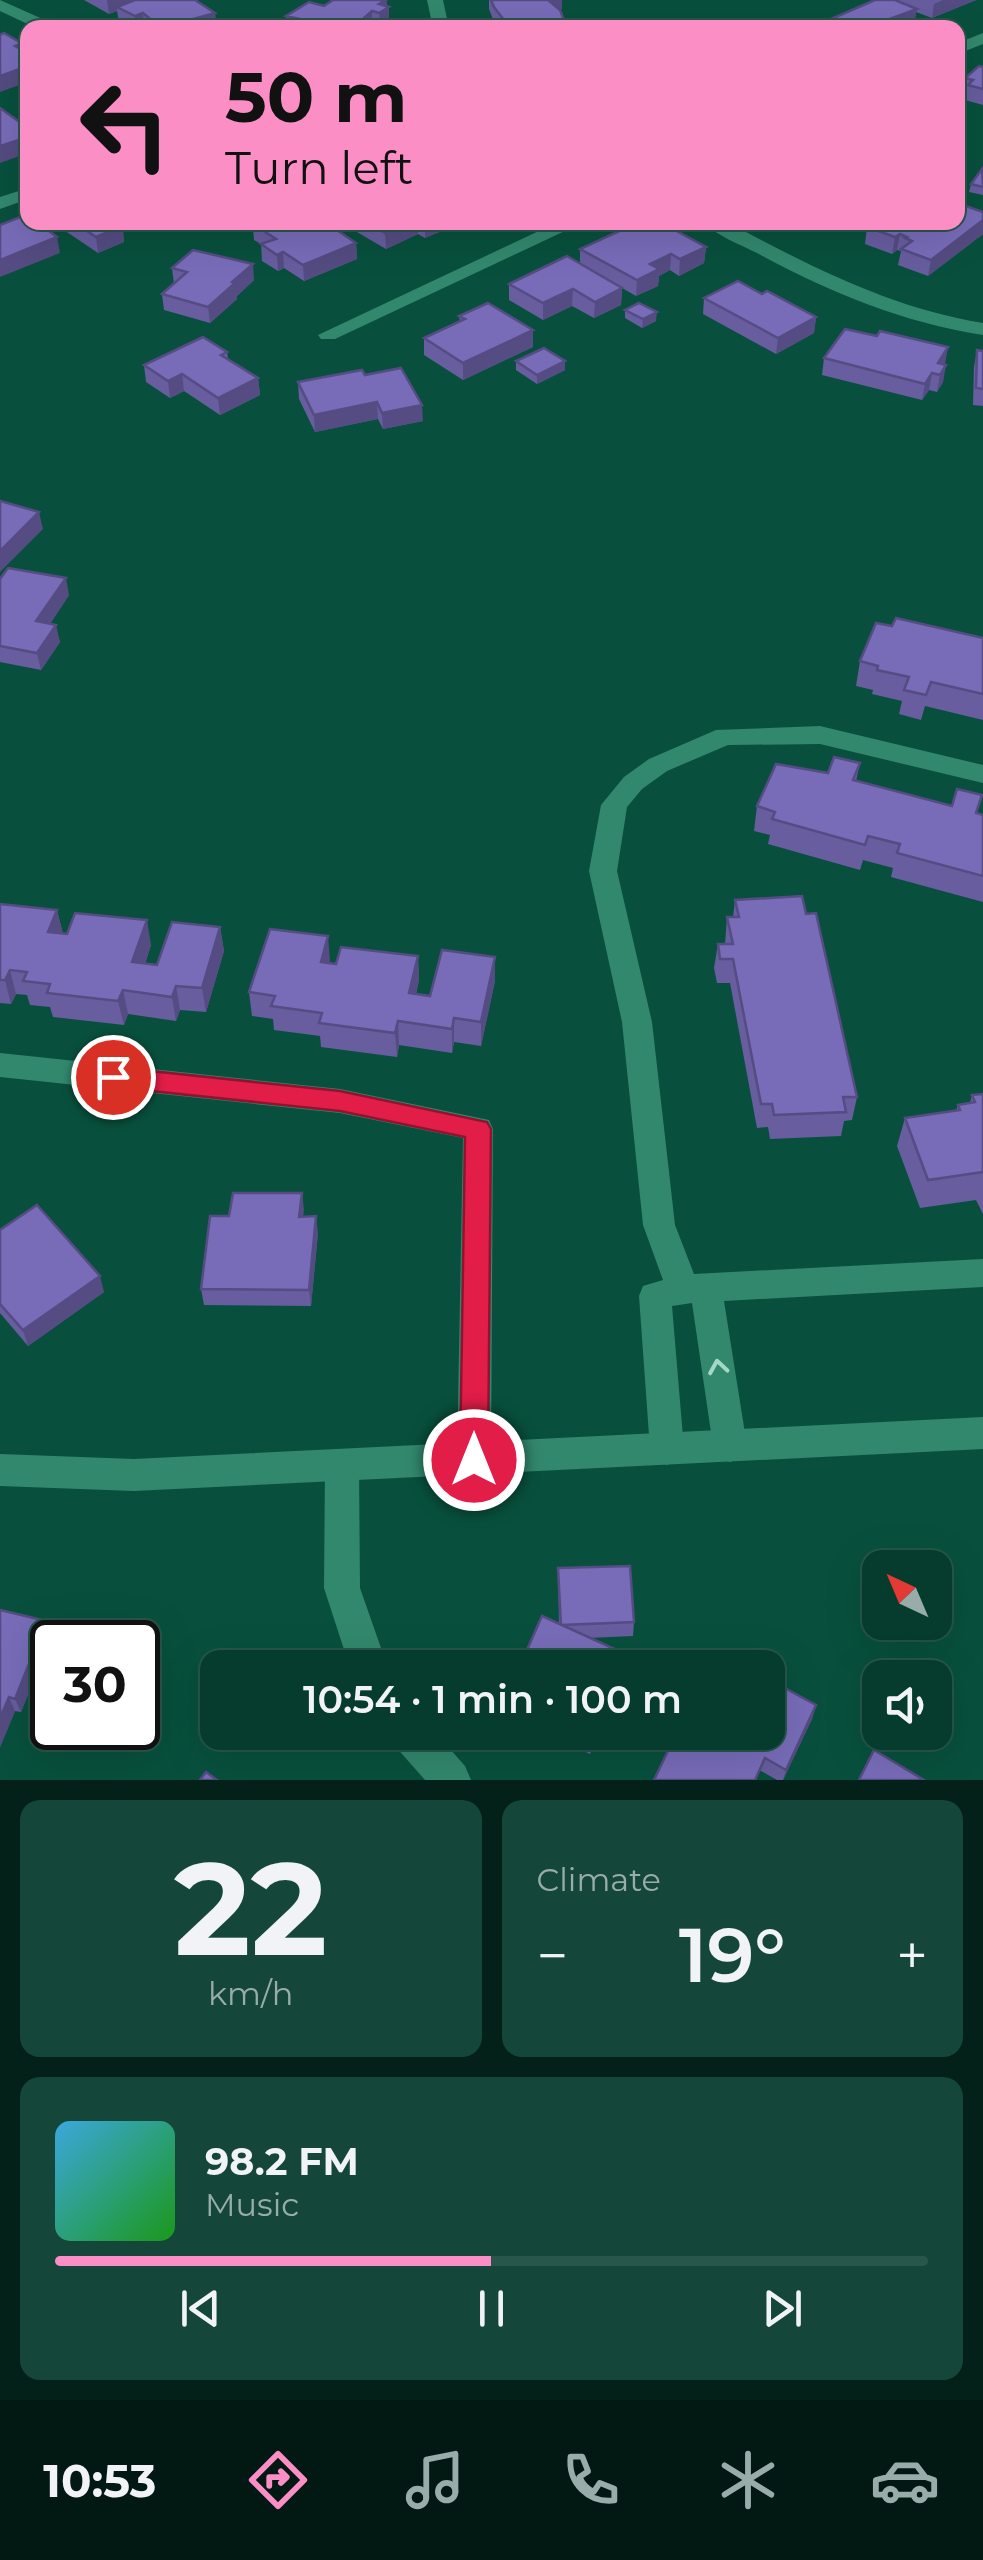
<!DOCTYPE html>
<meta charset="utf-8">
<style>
body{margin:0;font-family:Montserrat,sans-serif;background:#14473a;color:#f1f3f6;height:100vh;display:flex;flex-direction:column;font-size:38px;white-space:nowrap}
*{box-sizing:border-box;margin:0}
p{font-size:32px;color:#98adaa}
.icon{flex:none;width:55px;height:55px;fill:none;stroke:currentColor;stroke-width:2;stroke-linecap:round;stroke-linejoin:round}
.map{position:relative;height:1780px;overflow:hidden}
.drawer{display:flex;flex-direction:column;gap:20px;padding:20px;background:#032119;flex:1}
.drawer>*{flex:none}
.top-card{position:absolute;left:20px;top:20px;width:945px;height:210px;border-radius:20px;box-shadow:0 10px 40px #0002,0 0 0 2px #27564a;background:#fb8fc5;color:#111;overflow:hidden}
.needle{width:65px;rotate:316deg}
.tools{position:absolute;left:862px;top:1550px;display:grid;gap:20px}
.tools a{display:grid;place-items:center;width:90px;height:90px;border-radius:20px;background:#063c2e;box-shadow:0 10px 40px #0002,0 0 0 2px #27564a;font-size:50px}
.speed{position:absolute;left:30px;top:1620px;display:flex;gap:20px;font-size:50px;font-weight:700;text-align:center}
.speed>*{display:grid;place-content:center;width:130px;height:130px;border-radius:50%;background:#063c2e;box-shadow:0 10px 40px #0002,0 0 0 2px #27564a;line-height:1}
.speed .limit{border:5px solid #111;border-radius:15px;background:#fff;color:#111}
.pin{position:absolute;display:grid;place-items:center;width:85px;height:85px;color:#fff;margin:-42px;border:5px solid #fff;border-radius:50%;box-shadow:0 2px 10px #0007}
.me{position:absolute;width:110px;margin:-55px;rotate:0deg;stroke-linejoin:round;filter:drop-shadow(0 0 8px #0008)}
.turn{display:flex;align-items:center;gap:35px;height:210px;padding:0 40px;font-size:45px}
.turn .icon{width:130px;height:130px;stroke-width:2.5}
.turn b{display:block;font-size:70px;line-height:85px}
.big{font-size:75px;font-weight:600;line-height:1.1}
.drawer .tile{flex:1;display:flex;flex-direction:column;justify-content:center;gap:15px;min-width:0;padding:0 35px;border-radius:20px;background:#14473a}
.drawer .dial{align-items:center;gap:0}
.dial b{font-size:130px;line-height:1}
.song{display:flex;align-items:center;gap:30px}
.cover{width:120px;height:120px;border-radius:15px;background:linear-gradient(135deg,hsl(200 70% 55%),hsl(120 70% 35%))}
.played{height:10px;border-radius:5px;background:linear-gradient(90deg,#fb8fc5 50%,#27564a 50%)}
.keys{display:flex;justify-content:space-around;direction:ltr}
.heat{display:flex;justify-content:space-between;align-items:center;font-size:55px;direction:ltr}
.drawer .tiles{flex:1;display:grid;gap:20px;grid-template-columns:1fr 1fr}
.tile:last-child{grid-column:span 2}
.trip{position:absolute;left:200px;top:1650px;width:585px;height:100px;border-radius:20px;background:#063c2e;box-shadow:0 10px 40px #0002,0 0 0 2px #27564a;font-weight:600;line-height:100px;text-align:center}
.menu{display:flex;height:160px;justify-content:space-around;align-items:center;background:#021812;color:#98adaa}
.menu .icon{width:70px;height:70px}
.menu .selected{color:#fb8fc5}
.menu b{font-size:45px;color:#f1f3f6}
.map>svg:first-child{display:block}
</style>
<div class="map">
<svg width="983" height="1780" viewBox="0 0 983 1780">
<rect width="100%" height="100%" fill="#08503d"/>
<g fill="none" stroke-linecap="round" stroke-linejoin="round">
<!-- minor -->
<g fill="#32886d" fill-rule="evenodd">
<polygon points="0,0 56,25 58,28 36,28 0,11"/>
<polygon points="427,0 443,0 449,28 433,28"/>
<polygon points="983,33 983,44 958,54 958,43"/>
<polygon points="28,188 28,199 0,209 0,197"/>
<polygon points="558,222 584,222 335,339 321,339 318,335"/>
<path d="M703,222h24c83,44 163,86 256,101v12c-82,-13 -154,-43 -226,-82 -18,-9 -40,-17 -54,-31z"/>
<polygon points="820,726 983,765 983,783 820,744 728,745 667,771 642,789 627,807 617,871 652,1022 675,1225 694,1274 983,1259 983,1287 724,1301 747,1446 742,1457 730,1462 718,1457 713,1446 692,1303 672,1306 684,1449 679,1460 667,1465 655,1460 650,1449 639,1296 643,1286 663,1280 643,1225 622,1022 589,871 601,805 624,777 649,759 716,730"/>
<polygon points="0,1053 340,1089 489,1120 493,1129 491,1460 486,1471 474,1476 462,1471 457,1460 463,1138 340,1113 0,1077"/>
<polygon points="342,1450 354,1454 359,1466 360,1588 388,1668 350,1668 324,1588 325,1466 330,1454"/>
<polygon points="390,1732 435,1732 465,1766 471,1780 425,1780 395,1746"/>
</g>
<!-- tertiary -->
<polygon fill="#32886d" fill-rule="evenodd" points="983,1417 983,1449 134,1491 0,1486 0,1454 134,1459"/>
</g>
<!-- wall -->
<g fill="#675d9f">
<polygon points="84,0 195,0 215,13 216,24 233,28 130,28 119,22 117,11 109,14"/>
<polygon points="489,0 562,0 562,9 559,9 564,28 498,28 494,22 489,9"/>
<polygon points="899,0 976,0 932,18 916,12 914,24 904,28 830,28 831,19 899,2"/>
<polygon points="324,6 387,6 389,22 381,28 372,26 371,28 287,28 286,16"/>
<polygon points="983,67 983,105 965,100 966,94 962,93 965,78"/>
<polygon points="983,169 983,195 969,192 971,184"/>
<polygon points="983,212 983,234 928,276 898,265 901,251 897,250 892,254 865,244 867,227"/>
<polygon points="52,222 144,222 123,231 124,242 98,253"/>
<polygon points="145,222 176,222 157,230"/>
<polygon points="250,222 310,222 356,243 357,259 304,281 284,268 278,271 262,261 261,244 254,240 253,228 250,226"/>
<polygon points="350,222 445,222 444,230 425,238 418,234 386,249 350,228"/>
<polygon points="789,222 823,222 805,231"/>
<polygon points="706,247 704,263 679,276 670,270 659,276 658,286 636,296 622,288 621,305 594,318 572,306 543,320 509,300 509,284 580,263 580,249"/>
<polygon points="172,268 254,280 237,296 237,299 210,323 164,310 162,294 174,284"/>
<polygon points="762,294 816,317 814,333 776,354 703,314 704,298"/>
<polygon points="625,310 656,321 642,328 625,318"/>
<polygon points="459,316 533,330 533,347 463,380 424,355 424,338 460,322"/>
<polygon points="977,350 983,351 983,406 973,405 974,367"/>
<polygon points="227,352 228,359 258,378 260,395 220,415 184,391 170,398 146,382 144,365"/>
<polygon points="824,358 945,364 943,382 937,392 929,390 922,400 822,375"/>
<polygon points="516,361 565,361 565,370 537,384 516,370"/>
<polygon points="365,375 423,421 383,429 378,419 315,432 299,399 298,382"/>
<polygon points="0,579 69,595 50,624 60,642 41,670 0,662"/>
<polygon points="892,626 983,638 983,720 925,706 921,720 899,714 902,701 872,694 873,690 856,686 860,661"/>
<polygon points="860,763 856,781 952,806 982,795 977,813 983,815 983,902 891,877 893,868 863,860 860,870 768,844 770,835 754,831 757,806 828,773"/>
<polygon points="735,900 806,914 857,1097 852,1120 844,1121 841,1136 770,1139 768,1127 757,1128 730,983 717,983 714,968 718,944 725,944 727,917 733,917"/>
<polygon points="0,904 57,910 63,934 151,945 145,964 157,965 220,927 224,951 206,1012 180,1010 176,1021 128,1014 124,1025 53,1017 50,1007 30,1005 27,995 16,994 11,1004 0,1003"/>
<polygon points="418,956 419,980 416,994 430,996 495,957 495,981 481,1046 454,1042 452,1053 399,1045 397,1057 321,1047 320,1036 274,1030 273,1019 252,1016 249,992 330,960 329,963 336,964"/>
<polygon points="983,1094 983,1214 976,1200 920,1208 897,1146 905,1118 956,1111 958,1105 970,1103 972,1095"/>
<polygon points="302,1193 303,1217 318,1233 311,1306 204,1305 201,1289 229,1216"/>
<polygon points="0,1230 104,1292 28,1346 0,1313"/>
<polygon points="558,1568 634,1622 633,1636 589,1638 559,1624"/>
<polygon points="0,1610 52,1635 21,1712 15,1711 0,1747"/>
<polygon points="816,1705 812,1719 783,1780 777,1780 761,1771 654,1780"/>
<polygon points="545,1732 599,1732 590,1754"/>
</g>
<!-- shaded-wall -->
<g fill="#544c82">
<polygon points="107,0 136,0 117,7 117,11 109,14"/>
<polygon points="386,0 387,0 387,8 389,7 389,22 380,28 379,4"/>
<polygon points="544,0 562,0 562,9 543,11"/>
<polygon points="943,0 976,0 932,18 934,4"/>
<polygon points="917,9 914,24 904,28 865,28"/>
<polygon points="372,11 372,26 355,28 355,26"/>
<polygon points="143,13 144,28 136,28 135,16"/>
<polygon points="215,13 216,28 166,28"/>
<polygon points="564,20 564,28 513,28"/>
<polygon points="28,66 28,82 0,92 0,76"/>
<polygon points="28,137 28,153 0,163 0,146"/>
<polygon points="983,220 983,234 928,276 931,260"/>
<polygon points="112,222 144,222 123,231 124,242 98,253 96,237"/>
<polygon points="156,222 176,222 157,230"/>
<polygon points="408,222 418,222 418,234 386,249 385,233"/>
<polygon points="425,222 445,222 444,230 425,238"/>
<polygon points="806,222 823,222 805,231"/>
<polygon points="900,234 897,250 892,254 895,237"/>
<polygon points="57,237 60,253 0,277 0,260"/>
<polygon points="356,243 357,259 304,281 303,265"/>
<polygon points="706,247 704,263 679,276 680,259"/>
<polygon points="283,252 284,268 278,271 277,255"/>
<polygon points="671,254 670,270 659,276 658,286 636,296 637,280 650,264"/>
<polygon points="253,264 254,280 237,296 237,299 210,323 208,307 232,282"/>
<polygon points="622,288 621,305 594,318 595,302"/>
<polygon points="573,289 572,306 543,320 543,303"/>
<polygon points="657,312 656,321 642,328 643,319"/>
<polygon points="816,317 814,333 776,354 778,338"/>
<polygon points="533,330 533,347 463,380 463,363"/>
<polygon points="948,347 945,364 938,363"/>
<polygon points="565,361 565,370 537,384 537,375"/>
<polygon points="946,365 943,382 937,392 940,375"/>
<polygon points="932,373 929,390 922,400 925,384"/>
<polygon points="182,374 184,391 170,398 168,381"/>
<polygon points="258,378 260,395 220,415 218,398"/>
<polygon points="377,402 378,419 315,432 314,415"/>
<polygon points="422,405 423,421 383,429 382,413"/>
<polygon points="39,512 43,529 0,572 0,551"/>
<polygon points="66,578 69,595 40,639 36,621"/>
<polygon points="56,625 60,642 41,670 37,653"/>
<polygon points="57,910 63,934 48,932"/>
<polygon points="147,920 151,945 137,986 132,962"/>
<polygon points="220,927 224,951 206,1012 202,988"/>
<polygon points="328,936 330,960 323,986 321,962"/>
<polygon points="418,956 419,980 410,1017 409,993"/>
<polygon points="495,957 495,981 481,1046 481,1022"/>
<polygon points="10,970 16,994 11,1004 5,980"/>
<polygon points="176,986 180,1010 176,1021 172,997"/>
<polygon points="123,990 128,1014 124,1025 118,1001"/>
<polygon points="454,1018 454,1042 452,1053 452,1029"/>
<polygon points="398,1021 399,1045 397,1057 395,1033"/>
<polygon points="302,1193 304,1210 301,1233 299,1217"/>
<polygon points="316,1216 318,1233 311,1306 309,1290"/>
<polygon points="100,1276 104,1292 28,1346 23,1330"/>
<polygon points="46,1621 52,1635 21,1712 15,1699"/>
<polygon points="9,1697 15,1711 0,1747 0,1718"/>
<polygon points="816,1705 812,1719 783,1780 786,1770"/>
<polygon points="595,1732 599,1732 590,1754 591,1741"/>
</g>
<!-- building -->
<g fill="#786cb9" stroke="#544c82" stroke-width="2.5">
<polygon points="135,0 195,0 215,13 161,28 143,13 135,16 117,7"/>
<polygon points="333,0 386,0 379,4 389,7 379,13 372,11 355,26 344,25 340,28 313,28 294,23 300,19 286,16 309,2 324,6"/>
<polygon points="491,0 548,0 560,10 564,20 510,28 494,7"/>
<polygon points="875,0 895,0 917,9 865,28 852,28 831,19"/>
<polygon points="808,20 826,28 792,28"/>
<polygon points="222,22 233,28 207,28"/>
<polygon points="4,33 21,43 15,46 28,53 28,66 0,76 0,35"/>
<polygon points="979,66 983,67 983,89 968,85 973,80 965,78"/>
<polygon points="0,108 28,128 28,137 0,146"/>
<polygon points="982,169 983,187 971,184"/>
<polygon points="960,204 983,212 983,220 931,260 901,249 912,241 905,238 907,237 900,234 895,237 867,227 874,222 958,222 958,206"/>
<polygon points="25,215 28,216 28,222 37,222 57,237 0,260 0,225"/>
<polygon points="74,222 116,222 122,226 96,237"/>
<polygon points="257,222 310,222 314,225 325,222 356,243 303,265 283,252 277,255 261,244 276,239 253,224"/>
<polygon points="367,222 408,222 385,233"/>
<polygon points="639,222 660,222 706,247 680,259 671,254 650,264 659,269 637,280 580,249"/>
<polygon points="193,250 253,264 232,282 235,283 208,307 162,294 187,272 172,268"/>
<polygon points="567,256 622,288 595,302 573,289 543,303 509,284"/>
<polygon points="738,281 762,294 767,291 816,317 778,338 704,298"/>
<polygon points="488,303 533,330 463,363 424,338 465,319 459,316"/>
<polygon points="639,303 657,312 643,319 625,310"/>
<polygon points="845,329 877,336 880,331 948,347 938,363 946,365 940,375 932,373 925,384 824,358"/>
<polygon points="203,337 227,352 221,355 258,378 218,398 182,374 168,381 144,365"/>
<polygon points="544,348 565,361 537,375 516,361"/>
<polygon points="977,350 983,351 983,389 976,388"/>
<polygon points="401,368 422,405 382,413 377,402 314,415 298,382 362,370 365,375"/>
<polygon points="0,501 39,512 0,551"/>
<polygon points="8,568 66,578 36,621 56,625 37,653 0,646 0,579"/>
<polygon points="896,618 983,638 983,694 931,682 926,695 904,690 909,677 877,670 878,666 860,661 876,623 892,626"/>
<polygon points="834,757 860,763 853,780 952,806 957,789 982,795 976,813 983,815 983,876 897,853 900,844 868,836 865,845 772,819 775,812 757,806 776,764 828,773"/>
<polygon points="802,896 806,914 816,913 857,1097 843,1097 846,1112 774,1115 772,1104 761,1104 733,959 720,959 718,944 733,944 727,917 739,917 735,900"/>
<polygon points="0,904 57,910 48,932 67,934 75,913 147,920 132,962 157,965 172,922 220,927 202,988 176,986 172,997 123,990 118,1001 47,993 50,984 23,981 27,972 10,970 5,980 0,980"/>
<polygon points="270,929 328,936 321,962 336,964 341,947 418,956 409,993 430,996 442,950 495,957 481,1022 454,1018 452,1029 398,1021 395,1033 319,1023 322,1013 271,1006 275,996 249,992"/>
<polygon points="983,1094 983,1172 928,1180 905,1118 960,1110 958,1105 975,1102 972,1095"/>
<polygon points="233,1193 302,1193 299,1217 316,1216 309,1290 201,1289 210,1216 229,1216"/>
<polygon points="37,1205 100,1276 23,1330 0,1304 0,1230"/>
<polygon points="630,1566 634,1622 561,1625 558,1568"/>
<polygon points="0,1610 46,1621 15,1699 9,1697 0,1718"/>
<polygon points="542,1616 628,1655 622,1668 519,1668"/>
<polygon points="731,1659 746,1668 727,1668"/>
<polygon points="768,1679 816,1705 786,1770 765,1758 755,1780 654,1780 677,1732 768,1732"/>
<polygon points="573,1732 595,1732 591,1741"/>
<polygon points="874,1750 924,1780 859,1780"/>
<polygon points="206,1772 217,1780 200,1780"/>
</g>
<!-- one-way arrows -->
<defs><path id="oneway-chevron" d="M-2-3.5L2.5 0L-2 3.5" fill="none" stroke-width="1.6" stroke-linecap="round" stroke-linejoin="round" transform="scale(2.5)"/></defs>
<use stroke="#a4d8c5" href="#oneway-chevron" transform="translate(718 1367) rotate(-99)"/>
<!-- route -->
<polygon fill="#e11d48" stroke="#92132f" stroke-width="2.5" points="113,1067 340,1091 487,1122 491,1129 488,1460 484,1469 474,1473 464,1469 460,1460 465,1137 340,1111 113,1087 104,1084 101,1077 104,1070"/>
</svg>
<div class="tools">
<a><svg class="needle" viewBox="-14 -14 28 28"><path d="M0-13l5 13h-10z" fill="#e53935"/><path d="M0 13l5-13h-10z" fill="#98adaa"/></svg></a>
<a><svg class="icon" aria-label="sound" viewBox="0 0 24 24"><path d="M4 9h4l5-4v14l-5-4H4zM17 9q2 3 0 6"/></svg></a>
</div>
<div class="speed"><div class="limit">30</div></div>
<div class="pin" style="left:113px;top:1077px;background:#d93025"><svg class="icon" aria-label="arrive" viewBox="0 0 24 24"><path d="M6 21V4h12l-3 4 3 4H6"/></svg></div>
<svg class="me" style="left:474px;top:1460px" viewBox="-20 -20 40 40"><circle r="17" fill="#e11d48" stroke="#fff" stroke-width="3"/><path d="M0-11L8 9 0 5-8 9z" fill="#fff"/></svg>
<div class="trip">10:54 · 1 min · 100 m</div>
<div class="top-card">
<div class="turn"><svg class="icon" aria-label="left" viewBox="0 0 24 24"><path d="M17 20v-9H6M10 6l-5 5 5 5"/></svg><div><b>50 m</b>Turn left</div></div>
</div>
</div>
<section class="drawer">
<div class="tiles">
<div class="tile dial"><b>22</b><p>km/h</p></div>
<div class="tile"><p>Climate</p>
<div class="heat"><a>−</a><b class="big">19°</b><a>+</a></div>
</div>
<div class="tile">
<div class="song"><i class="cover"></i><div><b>98.2 FM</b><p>Music</p></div></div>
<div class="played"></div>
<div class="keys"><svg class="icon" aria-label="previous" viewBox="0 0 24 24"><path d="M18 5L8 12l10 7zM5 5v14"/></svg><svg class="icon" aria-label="pause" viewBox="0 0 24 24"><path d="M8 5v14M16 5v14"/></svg><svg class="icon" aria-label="next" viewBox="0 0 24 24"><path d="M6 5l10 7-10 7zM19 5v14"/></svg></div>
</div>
</div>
</section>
<nav class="menu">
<b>10:53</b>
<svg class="icon selected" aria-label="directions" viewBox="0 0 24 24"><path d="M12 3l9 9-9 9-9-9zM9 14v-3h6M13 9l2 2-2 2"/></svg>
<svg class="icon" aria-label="music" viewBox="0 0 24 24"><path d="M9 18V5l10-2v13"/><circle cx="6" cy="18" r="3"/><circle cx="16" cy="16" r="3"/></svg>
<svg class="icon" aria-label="phone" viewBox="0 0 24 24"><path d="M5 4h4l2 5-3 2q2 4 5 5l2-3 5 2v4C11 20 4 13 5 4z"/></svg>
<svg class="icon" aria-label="climate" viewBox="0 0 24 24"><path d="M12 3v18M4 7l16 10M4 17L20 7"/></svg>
<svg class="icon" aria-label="car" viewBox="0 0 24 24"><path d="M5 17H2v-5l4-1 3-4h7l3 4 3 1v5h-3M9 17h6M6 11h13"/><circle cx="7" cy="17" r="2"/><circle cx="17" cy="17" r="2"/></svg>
</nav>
